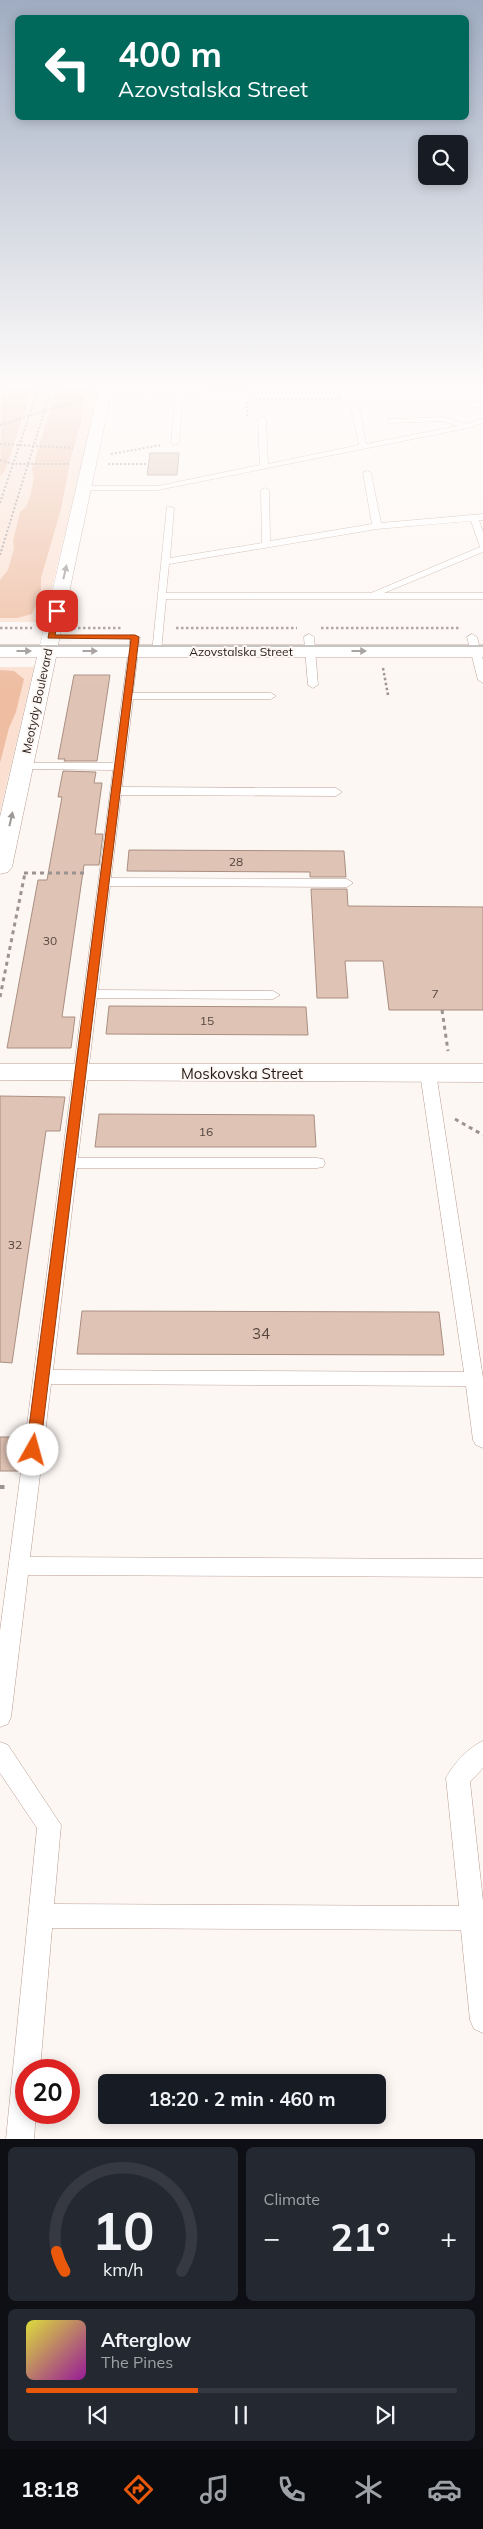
<!DOCTYPE html>
<meta charset="utf-8">
<style>
body{margin:0;font-family:Mulish,sans-serif;background:#242831;color:#f1f3f6;height:100vh;display:flex;flex-direction:column;font-size:19px;white-space:nowrap}
*{box-sizing:border-box;margin:0}
p{font-size:16px;color:#9ea1a6}
.icon{flex:none;width:28px;height:28px;fill:none;stroke:currentColor;stroke-width:2;stroke-linecap:round;stroke-linejoin:round}
.map{position:relative;height:2139px;overflow:hidden}
.drawer{display:flex;flex-direction:column;gap:8px;padding:8px;background:#0d0f14;flex:1}
.drawer>*{flex:none}
.hud{position:absolute;left:15px;top:15px;width:454px;height:105px;border-radius:8px;box-shadow:0 2px 12px #0003;background:#00695c;color:#fff;overflow:hidden}
.buttons{position:absolute;left:418px;top:135px;display:grid;gap:10px}
.buttons a{display:grid;place-items:center;width:50px;height:50px;border-radius:8px;background:#171b24;box-shadow:0 2px 12px #0003;font-size:25px}
.speed{position:absolute;left:15px;top:2059px;display:flex;gap:10px;font-size:25px;font-weight:700;text-align:center}
.speed>*{display:grid;place-content:center;width:65px;height:65px;border-radius:50%;background:#171b24;box-shadow:0 2px 12px #0003;line-height:1}
.speed .limit{border:8px solid #d22;background:#fff;color:#111}
.pin{position:absolute;display:grid;place-items:center;width:42px;height:42px;color:#fff;margin:-21px;border-radius:10px;box-shadow:0 2px 8px #0006}
.me{position:absolute;width:55px;margin:-28px;rotate:7deg;stroke-linejoin:round;filter:drop-shadow(0 0 4px #0008)}
.turn{display:flex;align-items:center;gap:18px;height:105px;padding:0 20px;font-size:22px}
.turn .icon{width:65px;height:65px;stroke-width:2.5}
.turn b{display:block;font-size:35px;line-height:42px}
.big{font-size:38px;font-weight:700;line-height:1.1}
.drawer .card{flex:1;display:flex;flex-direction:column;justify-content:center;gap:8px;min-width:0;padding:0 18px;border-radius:8px;background:#242831}
.drawer .dial{align-items:center;gap:0}
.dial svg{height:130px;overflow:visible;fill:none;stroke:#363941;stroke-width:7;stroke-linecap:round;text-anchor:middle}
.dial text{fill:#f1f3f6;stroke:none}
.song{display:flex;align-items:center;gap:15px}
.cover{width:60px;height:60px;border-radius:8px;background:linear-gradient(135deg,hsl(60 70% 55%),hsl(300 70% 35%))}
.played{height:5px;border-radius:2px;background:linear-gradient(90deg,#ea580c 40%,#363941 40%)}
.keys{display:flex;justify-content:space-around;direction:ltr}
.heat{display:flex;justify-content:space-between;align-items:center;font-size:28px;direction:ltr}
.drawer .tiles{flex:1;display:grid;gap:8px;grid-template-columns:1fr 1fr}
.card:last-child{grid-column:span 2}
.trip{position:absolute;left:98px;top:2074px;width:288px;height:50px;border-radius:8px;background:#171b24;box-shadow:0 2px 12px #0003;font-weight:700;line-height:50px;text-align:center}
.dock{display:flex;height:80px;justify-content:space-around;align-items:center;background:#090b0e;color:#9ea1a6}
.dock .icon{width:35px;height:35px}
.dock .selected{color:#ea580c}
.dock b{font-size:22px;color:#f1f3f6}
.map>svg:first-child{display:block}
</style>
<div class="map">
<svg width="483" height="2139" viewBox="0 0 483 2139">
<rect width="100%" height="100%" fill="#fdf7f4"/>
<!-- green -->
<g fill="#fbe0d1">
<polygon points="0,389 99,389 44,622 0,622"/>
<polygon points="0,667 34,667 0,812"/>
</g>
<!-- forest -->
<g fill="#eebda2">
<polygon points="2,389 32,389 5,471 0,476"/>
<polygon points="57,389 89,389 81,404 82,419 71,457 61,509 41,578 41,595 32,614 17,618 0,618 0,580 8,570 14,548 13,541 20,512 26,507 30,497 34,478 32,469"/>
<polygon points="0,670 14,671 24,679 16,712 9,728 0,763"/>
</g>
<!-- building -->
<g fill="#dfc3b4" stroke="#a98f81">
<polygon points="150,453 179,453 177,475 147,475"/>
<polygon points="74,675 110,675 97,761 64,761 65,759 58,759"/>
<polygon points="63,771 96,772 94,783 102,783 95,834 103,834 99,865 84,865 62,1017 75,1017 71,1048 7,1048 38,880 47,880 62,797 58,797"/>
<polygon points="129,850 344,851 346,877 310,877 310,872 127,871"/>
<polygon points="311,889 347,889 348,906 483,907 483,1010 389,1010 383,961 345,961 348,998 317,998"/>
<polygon points="109,1006 306,1007 308,1035 106,1034"/>
<polygon points="0,1096 65,1097 60,1131 46,1131 12,1363 0,1362"/>
<polygon points="99,1114 314,1115 316,1147 95,1147"/>
<polygon points="82,1311 439,1312 444,1355 77,1354"/>
<polygon points="0,1437 24,1437 19,1471 0,1471"/>
</g>
<g fill="none" stroke-linecap="round" stroke-linejoin="round">
<!-- lane casing -->
<g stroke="#b89d8f" stroke-width="1">
<g id="lane">
<polygon points="159,389 247,389 183,393 179,443 175,445 171,443 176,393 105,395 101,393 105,391"/>
<polygon points="467,401 483,404 483,408 467,405"/>
<polygon points="355,404 359,406 366,444 458,426 444,421 389,423 389,419 392,419 444,417 467,424 483,418 483,423 468,428 158,490 84,490 80,488 84,486 158,486 260,465 258,419 262,417 266,419 268,464 359,445 351,406"/>
<path d="M367,471l4,2 10,50 102,-9v6h-4l4,12v20l-99,41h99v6h-317l-5,52 -9,2 15,-147 7,2 -4,50 92,-15 -1,-53 4,-2 4,2 1,51 102,-17 -9,-51zM471,521l9,26 -109,46h-205l3,-29 208,-35z"/>
<polygon points="309,634 314,637 318,685 313,688 308,685 304,637"/>
<polygon points="472,634 477,637 483,660 483,683 478,680 467,637"/>
<polygon points="131,635 140,637 133,693 271,693 276,696 271,699 133,699 122,787 336,788 342,792 336,796 121,795 111,878 347,879 353,883 347,887 110,886 98,990 273,991 280,995 273,999 97,998 78,1158 317,1158 323,1159 325,1163 323,1167 317,1168 77,1168 53,1370 464,1372 420,1073 428,1068 436,1073 483,1378 483,1448 476,1445 473,1440 466,1386 51,1384 30,1557 483,1559 483,1577 28,1575 11,1717 8,1724 0,1727 0,1631 113,770 22,769 16,766 22,763 113,763"/>
<path d="M483,1741v27l-13,14 13,119v132l-9,-4 -4,-9 -9,-90 -409,-2 -12,142h-14v42h10l-2,27h-28l31,-311 -37,-55v-31l8,3 53,80 -7,79 405,2 -13,-128c7,-14 23,-31 37,-37z"/>
</g>
</g>
<!-- street casing -->
<g stroke="#b89d8f" stroke-width="1">
<polygon id="street" points="0,1064 483,1064 483,1082 0,1080"/>
</g>
<!-- secondary casing -->
<g stroke="#b89d8f" stroke-width="1">
<polygon id="secondary" points="99,389 112,389 58,645 483,645 483,657 56,657 12,867 8,872 0,874 0,817 37,657 0,657 0,645 40,645"/>
</g>
<!-- path-far3 -->
<g stroke="#9b938f" stroke-width="2" stroke-dasharray="2 2" stroke-linecap="butt">
<polyline points="338,389 340,399"/>
<polyline points="255,399 340,399"/>
<polyline points="247,402 247,416"/>
<polyline points="0,425 83,399"/>
<polyline points="0,444 73,448"/>
<polyline points="111,454 161,445"/>
<polyline points="0,460 13,464 69,464"/>
<polyline points="108,464 148,464"/>
<polyline points="0,503 38,389"/>
<polyline points="0,555 51,389"/>
</g>
<!-- path-far2 -->
<g stroke="#9b938f" stroke-width="2.5" stroke-dasharray="2.5 2.5" stroke-linecap="butt">
<polyline points="0,628 32,628"/>
<polyline points="73,628 122,628"/>
<polyline points="176,628 297,628"/>
<polyline points="321,628 459,628"/>
<polyline points="383,668 388,695"/>
</g>
<!-- path-far1 -->
<g stroke="#9b938f" stroke-width="3" stroke-dasharray="4 4" stroke-linecap="butt">
<polyline points="24,873 87,873"/>
<polyline points="0,997 25,873"/>
<polyline points="442,1010 448,1051"/>
<polyline points="455,1119 483,1135"/>
</g>
<!-- path -->
<polyline stroke="#9b938f" stroke-width="4" stroke-dasharray="4.5 4.5" stroke-linecap="butt" points="0,1487 8,1487"/>
<!-- lane -->
<use href="#lane" fill="#fff" fill-rule="evenodd"/>
<!-- street -->
<use href="#street" fill="#fff" fill-rule="evenodd"/>
<!-- secondary -->
<use href="#secondary" fill="#fff" fill-rule="evenodd"/>
<!-- tram -->
<polyline stroke="#7f7773" stroke-width="1" points="0,646 483,646"/>
</g>
<!-- one-way arrows -->
<defs><path id="oneway-solid" d="M-6-.8H1V-3.2L6.5 0L1 3.2V.8H-6Z" transform="scale(1.25)"/></defs>
<g fill="#9d9896">
<use href="#oneway-solid" transform="translate(65 572) rotate(-77)"/>
<use href="#oneway-solid" transform="translate(24 651)"/>
<use href="#oneway-solid" transform="translate(90 651)"/>
<use href="#oneway-solid" transform="translate(359 651)"/>
<use href="#oneway-solid" transform="translate(11 819) rotate(-77)"/>
</g>
<!-- sky -->
<linearGradient id="sky" x2="0" y2="1"><stop stop-color="#9facc1"/><stop offset="0.56" stop-color="#fefbfa"/><stop offset="1" stop-color="#fefbfa" stop-opacity="0"/></linearGradient>
<rect width="483" height="689" fill="url(#sky)"/>
<!-- route -->
<polygon fill="#ea580c" stroke="#983908" points="57,608 60,611 55,635 135,635 139,637 40,1450 38,1454 28,1454 26,1450 131,639 48,638 53,611"/>
<g text-anchor="middle" dominant-baseline="central" stroke-width="4" stroke-linejoin="round" paint-order="stroke">
<!-- far-street labels -->
<g font-size="12" fill="#251b16" stroke="#fdf7f4">
<text x="241" y="651">Azovstalska Street</text>
<text transform="translate(37 701) rotate(-78)">Meotydy Boulevard</text>
</g>
<!-- number labels -->
<g font-size="12" fill="#54453e">
<text x="236" y="861">28</text>
<text x="50" y="940">30</text>
<text x="435" y="993">7</text>
<text x="207" y="1020">15</text>
<text x="206" y="1131">16</text>
<text x="15" y="1244">32</text>
</g>
<!-- street labels -->
<g font-size="15" fill="#251b16" stroke="#fdf7f4">
<text x="242" y="1073">Moskovska Street</text>
</g>
<!-- near-number labels -->
<g font-size="15" fill="#54453e">
<text x="261" y="1333">34</text>
</g>
</g>
</svg>
<div class="buttons">
<a><svg class="icon" aria-label="search" viewBox="0 0 24 24"><circle cx="10" cy="10" r="6"/><path d="M15 15l6 6"/></svg></a>
</div>
<div class="speed"><div class="limit">20</div></div>
<div class="pin" style="left:57px;top:611px;background:#d93025"><svg class="icon" aria-label="arrive" viewBox="0 0 24 24"><path d="M6 21V4h12l-3 4 3 4H6"/></svg></div>
<svg class="me" style="left:33px;top:1450px" viewBox="-20 -20 40 40"><circle r="19" fill="#fff"/><path d="M0-13L10 11 0 6-10 11z" fill="#ea580c"/></svg>
<div class="trip">18:20 · 2 min · 460 m</div>
<div class="hud">
<div class="turn"><svg class="icon" aria-label="left" viewBox="0 0 24 24"><path d="M17 20v-9H6M10 6l-5 5 5 5"/></svg><div><b>400 m</b>Azovstalska Street</div></div>
</div>
</div>
<section class="drawer">
<div class="tiles">
<div class="card dial"><svg viewBox="0 0 100 80">
<path d="M14 69A42 42 0 1 1 86 69"/>
<path d="M14 69A42 42 0 0 1 9 57" stroke="#ea580c"/>
<text x="50" y="56" font-size="32" font-weight="700">10</text>
<text x="50" y="72" font-size="11">km/h</text>
</svg></div>
<div class="card"><p>Climate</p>
<div class="heat"><a>−</a><b class="big">21°</b><a>+</a></div>
</div>
<div class="card">
<div class="song"><i class="cover"></i><div><b>Afterglow</b><p>The Pines</p></div></div>
<div class="played"></div>
<div class="keys"><svg class="icon" aria-label="previous" viewBox="0 0 24 24"><path d="M18 5L8 12l10 7zM5 5v14"/></svg><svg class="icon" aria-label="pause" viewBox="0 0 24 24"><path d="M8 5v14M16 5v14"/></svg><svg class="icon" aria-label="next" viewBox="0 0 24 24"><path d="M6 5l10 7-10 7zM19 5v14"/></svg></div>
</div>
</div>
</section>
<nav class="dock">
<b>18:18</b>
<svg class="icon selected" aria-label="directions" viewBox="0 0 24 24"><path d="M12 3l9 9-9 9-9-9zM9 14v-3h6M13 9l2 2-2 2"/></svg>
<svg class="icon" aria-label="music" viewBox="0 0 24 24"><path d="M9 18V5l10-2v13"/><circle cx="6" cy="18" r="3"/><circle cx="16" cy="16" r="3"/></svg>
<svg class="icon" aria-label="phone" viewBox="0 0 24 24"><path d="M5 4h4l2 5-3 2q2 4 5 5l2-3 5 2v4C11 20 4 13 5 4z"/></svg>
<svg class="icon" aria-label="climate" viewBox="0 0 24 24"><path d="M12 3v18M4 7l16 10M4 17L20 7"/></svg>
<svg class="icon" aria-label="car" viewBox="0 0 24 24"><path d="M5 17H2v-5l4-1 3-4h7l3 4 3 1v5h-3M9 17h6M6 11h13"/><circle cx="7" cy="17" r="2"/><circle cx="17" cy="17" r="2"/></svg>
</nav>
